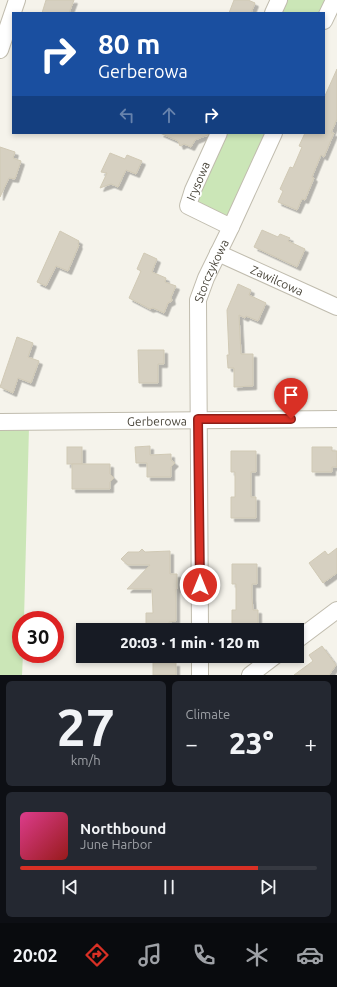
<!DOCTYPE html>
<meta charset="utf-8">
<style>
body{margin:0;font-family:Ubuntu,sans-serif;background:#242831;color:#f1f3f6;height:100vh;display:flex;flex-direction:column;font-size:15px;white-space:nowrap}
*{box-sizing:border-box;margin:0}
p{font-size:13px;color:#9ea1a6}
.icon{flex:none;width:22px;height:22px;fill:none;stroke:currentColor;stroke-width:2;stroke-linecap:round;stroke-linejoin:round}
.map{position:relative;height:675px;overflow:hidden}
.drawer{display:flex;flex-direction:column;gap:6px;padding:6px;background:#0d0f14;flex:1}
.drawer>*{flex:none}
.top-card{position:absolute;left:12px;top:12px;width:313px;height:122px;border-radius:0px;box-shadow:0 2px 6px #0003;background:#1a4fa0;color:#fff;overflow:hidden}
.speed{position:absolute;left:12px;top:611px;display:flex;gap:8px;font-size:20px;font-weight:700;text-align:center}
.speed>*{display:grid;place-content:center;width:52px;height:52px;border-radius:50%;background:#171b24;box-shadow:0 2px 6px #0003;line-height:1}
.speed .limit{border:6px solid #d22;background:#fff;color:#111}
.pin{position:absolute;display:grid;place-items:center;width:34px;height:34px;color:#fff;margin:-41px -17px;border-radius:50% 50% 50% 0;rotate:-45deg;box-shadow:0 0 4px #0007}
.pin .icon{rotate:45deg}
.me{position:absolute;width:44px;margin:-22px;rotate:0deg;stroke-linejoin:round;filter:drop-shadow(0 0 3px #0008)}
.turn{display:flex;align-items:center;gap:14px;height:84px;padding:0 20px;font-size:18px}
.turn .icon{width:52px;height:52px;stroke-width:2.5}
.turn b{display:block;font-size:28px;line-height:34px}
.lanes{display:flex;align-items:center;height:38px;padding:0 20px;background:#0003;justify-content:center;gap:20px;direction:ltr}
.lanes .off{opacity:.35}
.big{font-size:30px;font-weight:800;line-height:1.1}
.drawer .widget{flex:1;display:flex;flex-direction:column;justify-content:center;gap:6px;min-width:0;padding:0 14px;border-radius:6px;background:#242831}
.drawer .dial{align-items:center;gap:0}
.dial b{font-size:52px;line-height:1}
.song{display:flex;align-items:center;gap:12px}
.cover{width:48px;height:48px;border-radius:6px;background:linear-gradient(135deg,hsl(330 70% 55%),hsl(0 70% 35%))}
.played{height:4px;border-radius:2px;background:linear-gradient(90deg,#d93025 80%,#363941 80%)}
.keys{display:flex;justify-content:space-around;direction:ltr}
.heat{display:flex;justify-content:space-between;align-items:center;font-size:22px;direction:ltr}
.drawer .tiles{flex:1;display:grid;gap:6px;grid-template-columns:1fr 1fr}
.widget:last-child{grid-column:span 2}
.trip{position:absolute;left:76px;top:623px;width:228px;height:40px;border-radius:0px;background:#171b24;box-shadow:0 2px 6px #0003;font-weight:800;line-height:40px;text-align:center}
.menu{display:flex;height:64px;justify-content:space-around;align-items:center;background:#090b0e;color:#9ea1a6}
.menu .icon{width:28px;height:28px}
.menu .selected{color:#d93025}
.menu b{font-size:18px;color:#f1f3f6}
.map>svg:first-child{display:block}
</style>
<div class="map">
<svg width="337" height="675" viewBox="0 0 337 675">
<defs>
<filter id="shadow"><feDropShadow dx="3.5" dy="3.5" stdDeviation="0" flood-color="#0004"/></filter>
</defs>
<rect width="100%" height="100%" fill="#f5f3eb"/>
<!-- green -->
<g fill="#cbe6b7">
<polygon points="285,0 326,0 320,13 279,13"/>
<polygon points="225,133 267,133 230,214 226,217 197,207 195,198"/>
<polygon points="29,427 24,620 21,620 21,654 23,654 22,675 0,675 0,429"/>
</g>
<!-- building -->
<g fill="#d6d0c1" stroke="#d0c9b5" filter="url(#shadow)">
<polygon points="46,0 74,0 69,13 42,13"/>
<polygon points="234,0 248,0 255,3 251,13 229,13"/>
<polygon points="337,69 337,119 331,133 334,133 324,157 321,155 312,177 314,178 305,200 302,199 297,210 278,202 283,191 280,189 290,167 293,168 302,147 299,146 305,133 324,133 324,98"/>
<polygon points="160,133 209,133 208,135 195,140 191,147 184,144 180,146 178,141"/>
<polygon points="0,147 15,152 13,158 21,161 15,179 9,178 0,197"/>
<polygon points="110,153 125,159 127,155 142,161 136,174 126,170 118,187 111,184 100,188 107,173 101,172"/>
<polygon points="262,230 278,237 280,234 290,238 288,241 305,249 297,267 254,247"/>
<polygon points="60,231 79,241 78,244 79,245 68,271 56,266 46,286 37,282"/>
<polygon points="144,253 157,259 152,272 166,278 165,282 176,286 171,297 172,301 168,303 164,313 153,308 150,309 129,298 141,271 137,269"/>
<polygon points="238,284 251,290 249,295 266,303 258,321 246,316 245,318 239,315 241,354 253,354 253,386 234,387 234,368 228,368 227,355 229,355 227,310"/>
<polygon points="17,337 33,343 28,357 39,361 31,383 18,378 13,393 0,387"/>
<polygon points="138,350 164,350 164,364 158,364 158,383 139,383"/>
<polygon points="150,446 150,455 171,454 171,460 175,463 171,467 171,477 147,477 147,463 136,463 135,447"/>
<rect x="67" y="447" width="15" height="17"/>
<polygon points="312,447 332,447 332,451 337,451 337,467 332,467 332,472 312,472"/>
<polygon points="231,451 256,451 256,472 251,472 251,497 256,497 256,518 231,518 231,497 235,497 235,472 231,472"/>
<polygon points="72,464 110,464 110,474 114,478 110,482 110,489 72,489"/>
<polygon points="337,548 337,573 323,583 309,563 325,551 328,555"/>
<polygon points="142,549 145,552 170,551 170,574 177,574 177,589 176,589 176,621 169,622 169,630 146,630 146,613 153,613 152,589 127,589 150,565 128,565 121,559 128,552 139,552"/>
<polygon points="232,564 257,564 257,584 252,584 252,597 253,610 258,610 258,630 232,630 232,610 236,610 236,584 232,584"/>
<polygon points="322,646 336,665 329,675 294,675 313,661 309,655"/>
<rect x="153" y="663" width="23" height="12"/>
</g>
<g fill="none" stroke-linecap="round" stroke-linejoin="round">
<!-- street casing -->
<g stroke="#c0bcae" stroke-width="18">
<g id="street">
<polyline points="273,13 279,0"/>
<polyline points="324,21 334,0"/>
<polyline points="0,50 17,0"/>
<polyline points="219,133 193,190 188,206 231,227"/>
<path id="s1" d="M218,253l119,54"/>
<path id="s2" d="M0,422l337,-3"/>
<path id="s3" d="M200,630l-2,-330 8,-22 25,-51 43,-94"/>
<polyline points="297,640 337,610"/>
<polyline points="200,656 200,675"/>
<polyline points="250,675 275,656"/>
</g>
</g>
<!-- street -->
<use href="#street" stroke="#fff" stroke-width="16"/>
</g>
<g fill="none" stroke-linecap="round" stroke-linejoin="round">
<!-- route casing -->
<g stroke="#8d1f18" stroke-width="10">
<polyline id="route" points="200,585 198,419 291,419"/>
</g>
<!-- route -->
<use href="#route" stroke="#d93025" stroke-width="7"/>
</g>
<g text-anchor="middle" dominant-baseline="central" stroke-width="4" stroke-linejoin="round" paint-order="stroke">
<!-- street labels -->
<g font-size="12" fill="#484439" stroke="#fff">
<text transform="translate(198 181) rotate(-67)">Irysowa</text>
<text stroke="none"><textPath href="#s3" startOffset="362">Storczykowa</textPath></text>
<text stroke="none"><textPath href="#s1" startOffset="65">Zawilcowa</textPath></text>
<text stroke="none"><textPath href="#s2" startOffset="157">Gerberowa</textPath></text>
</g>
</g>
</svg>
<div class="speed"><div class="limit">30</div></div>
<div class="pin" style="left:291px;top:419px;background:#d93025"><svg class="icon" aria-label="arrive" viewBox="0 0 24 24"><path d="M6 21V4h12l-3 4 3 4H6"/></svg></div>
<svg class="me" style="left:200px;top:585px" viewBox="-20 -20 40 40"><circle r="17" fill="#d93025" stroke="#fff" stroke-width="3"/><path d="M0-11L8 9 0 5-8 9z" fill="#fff"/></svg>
<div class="trip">20:03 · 1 min · 120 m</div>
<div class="top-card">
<div class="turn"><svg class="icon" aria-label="right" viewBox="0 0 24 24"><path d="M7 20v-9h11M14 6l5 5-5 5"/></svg><div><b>80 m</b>Gerberowa</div></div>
<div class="lanes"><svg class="icon off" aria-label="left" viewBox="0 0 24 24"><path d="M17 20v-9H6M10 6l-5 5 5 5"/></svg><svg class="icon off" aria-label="ahead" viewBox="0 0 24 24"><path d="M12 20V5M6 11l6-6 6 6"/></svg><svg class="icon" aria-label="right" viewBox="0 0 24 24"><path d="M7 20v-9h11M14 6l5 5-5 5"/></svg></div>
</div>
</div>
<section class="drawer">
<div class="tiles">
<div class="widget dial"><b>27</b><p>km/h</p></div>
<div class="widget"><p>Climate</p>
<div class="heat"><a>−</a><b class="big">23°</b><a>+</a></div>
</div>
<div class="widget">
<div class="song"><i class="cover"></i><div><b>Northbound</b><p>June Harbor</p></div></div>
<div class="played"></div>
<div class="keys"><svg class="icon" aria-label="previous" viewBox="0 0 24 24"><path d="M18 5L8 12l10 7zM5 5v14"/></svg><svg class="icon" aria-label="pause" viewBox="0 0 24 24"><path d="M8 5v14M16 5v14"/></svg><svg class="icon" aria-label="next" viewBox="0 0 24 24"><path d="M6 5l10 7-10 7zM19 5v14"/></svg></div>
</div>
</div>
</section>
<nav class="menu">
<b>20:02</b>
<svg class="icon selected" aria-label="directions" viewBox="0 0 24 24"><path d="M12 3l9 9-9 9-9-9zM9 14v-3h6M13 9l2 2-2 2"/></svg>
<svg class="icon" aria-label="music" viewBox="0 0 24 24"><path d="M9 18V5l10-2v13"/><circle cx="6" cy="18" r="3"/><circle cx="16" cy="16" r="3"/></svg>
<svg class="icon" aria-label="phone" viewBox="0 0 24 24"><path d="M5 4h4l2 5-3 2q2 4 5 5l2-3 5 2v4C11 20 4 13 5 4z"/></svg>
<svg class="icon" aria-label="climate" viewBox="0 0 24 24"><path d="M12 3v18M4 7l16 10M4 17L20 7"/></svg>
<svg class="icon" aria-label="car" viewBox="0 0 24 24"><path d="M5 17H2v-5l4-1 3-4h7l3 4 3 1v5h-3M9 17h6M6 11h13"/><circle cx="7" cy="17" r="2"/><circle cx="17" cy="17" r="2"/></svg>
</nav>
